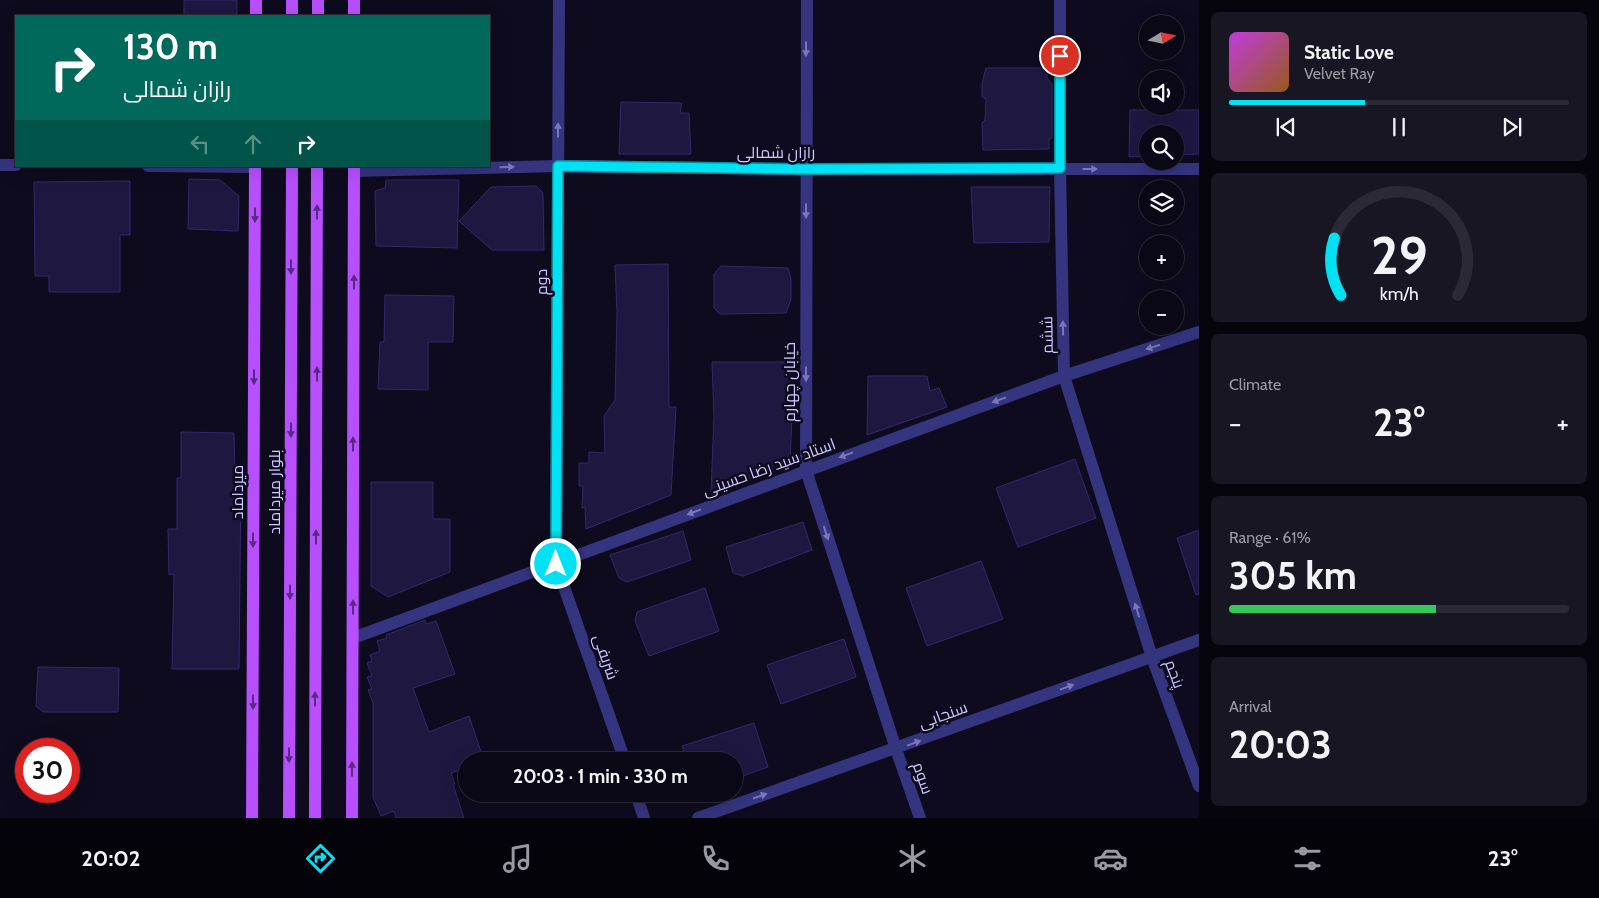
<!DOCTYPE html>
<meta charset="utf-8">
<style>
body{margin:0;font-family:Cabin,Cairo,sans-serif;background:#181623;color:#f1f3f6;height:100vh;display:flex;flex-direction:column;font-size:19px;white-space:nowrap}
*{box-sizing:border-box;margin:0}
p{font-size:16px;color:#999aa1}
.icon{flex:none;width:28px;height:28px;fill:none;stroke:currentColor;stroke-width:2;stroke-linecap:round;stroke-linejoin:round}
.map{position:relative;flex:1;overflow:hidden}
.details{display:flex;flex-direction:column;gap:12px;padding:12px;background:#06040c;width:400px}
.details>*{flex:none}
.guide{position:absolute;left:15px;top:15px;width:475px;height:152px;border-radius:0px;box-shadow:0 5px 20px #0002,0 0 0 1px #2a2935;background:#00695c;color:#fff;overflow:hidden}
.needle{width:32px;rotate:80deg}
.fabs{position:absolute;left:1139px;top:15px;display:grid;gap:10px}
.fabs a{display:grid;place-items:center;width:45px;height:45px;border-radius:50%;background:#0a0816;box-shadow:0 5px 20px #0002,0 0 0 1px #2a2935;font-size:25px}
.speed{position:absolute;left:15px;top:738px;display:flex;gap:10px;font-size:25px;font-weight:700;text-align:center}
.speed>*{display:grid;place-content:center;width:65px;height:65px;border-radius:50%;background:#0a0816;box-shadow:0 5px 20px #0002,0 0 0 1px #2a2935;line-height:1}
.speed .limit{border:8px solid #d22;background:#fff;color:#111}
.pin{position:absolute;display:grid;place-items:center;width:42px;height:42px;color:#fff;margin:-21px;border:2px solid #fff;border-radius:50%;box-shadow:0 1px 5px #0007}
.me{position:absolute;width:55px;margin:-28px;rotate:0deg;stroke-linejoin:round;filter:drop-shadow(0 0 4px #0008)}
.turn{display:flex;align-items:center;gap:18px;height:105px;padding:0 25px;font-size:22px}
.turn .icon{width:65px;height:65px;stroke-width:2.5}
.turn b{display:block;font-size:35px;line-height:42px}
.lanes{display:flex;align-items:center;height:48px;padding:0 25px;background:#0003;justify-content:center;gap:25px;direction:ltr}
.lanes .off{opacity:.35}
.big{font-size:38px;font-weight:800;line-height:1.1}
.details .tile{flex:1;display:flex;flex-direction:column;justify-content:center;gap:8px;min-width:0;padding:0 18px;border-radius:8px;background:#181623}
.details .dial{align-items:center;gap:0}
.dial svg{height:130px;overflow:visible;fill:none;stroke:#2a2935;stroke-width:7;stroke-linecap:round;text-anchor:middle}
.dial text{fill:#f1f3f6;stroke:none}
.song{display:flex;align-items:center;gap:15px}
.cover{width:60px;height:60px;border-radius:8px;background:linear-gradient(135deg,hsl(290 70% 55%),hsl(30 70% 35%))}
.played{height:5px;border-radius:2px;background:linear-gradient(90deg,#00e2f3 40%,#2a2935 40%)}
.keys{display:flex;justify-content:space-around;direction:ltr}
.heat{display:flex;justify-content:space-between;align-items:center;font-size:28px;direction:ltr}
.charge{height:8px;border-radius:4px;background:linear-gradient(90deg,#34c759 61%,#2a2935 0)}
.trip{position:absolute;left:458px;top:752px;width:285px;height:50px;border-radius:25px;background:#0a0816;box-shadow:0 5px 20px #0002,0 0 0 1px #2a2935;font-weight:800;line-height:50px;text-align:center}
.dock{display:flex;height:80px;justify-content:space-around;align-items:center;background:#040309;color:#999aa1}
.dock .icon{width:35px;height:35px}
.dock .on{color:#00e2f3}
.dock b{font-size:22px;color:#f1f3f6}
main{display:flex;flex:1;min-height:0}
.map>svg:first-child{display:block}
</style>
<main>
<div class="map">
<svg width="1199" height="818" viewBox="0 0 1199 818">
<rect width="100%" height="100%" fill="#0e0b1e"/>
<!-- building -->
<g fill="#1e1740" stroke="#33286c">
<rect x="184" y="0" width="53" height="16"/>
<polygon points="986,68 1047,68 1047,78 1052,84 1052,138 1049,139 1049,149 983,150 982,123 985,120 986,99 982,97 982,83"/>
<polygon points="621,102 682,103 680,113 689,113 691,154 619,154"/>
<polygon points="1130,110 1199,110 1199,154 1175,155 1175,134 1148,134 1148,156 1129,157"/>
<polygon points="189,179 220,180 239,196 238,231 188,229"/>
<polygon points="386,180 459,180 457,248 376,246 375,191 385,188"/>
<polygon points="130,181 130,235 120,235 120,292 49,292 49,276 35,276 34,182"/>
<polygon points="536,186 543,193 544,250 492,250 459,221 491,187"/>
<polygon points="971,187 1050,187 1049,242 974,243"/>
<polygon points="668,264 669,407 676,407 671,495 586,529 585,507 582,508 583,486 579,486 579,463 589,463 589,452 605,453 604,416 615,400 617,313 615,265"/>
<polygon points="721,266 788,268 791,279 791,299 786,313 720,314 714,308 714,274"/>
<polygon points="385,295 454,296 453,342 428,342 428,390 378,389 380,342 384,342"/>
<polygon points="712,362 790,362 790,410 792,410 790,466 711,492 714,417"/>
<polygon points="868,376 927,376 930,391 939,388 947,407 867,435"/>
<polygon points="181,432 234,433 235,478 241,478 239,669 172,669 174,574 169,575 168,529 177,529 177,478 181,478"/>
<polygon points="1075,459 1096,518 1018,547 996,488"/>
<polygon points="371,482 433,482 433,519 450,519 450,572 388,597 371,586"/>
<polygon points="803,522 812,550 743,576 733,573 726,547"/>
<polygon points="1199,530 1199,594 1196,595 1177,538"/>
<polygon points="683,531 691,560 627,582 619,578 610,555"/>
<polygon points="981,561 1003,619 927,646 906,588"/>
<polygon points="705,588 719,631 649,656 635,621 637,612"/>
<polygon points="425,620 426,624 436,621 455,674 413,688 429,732 469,716 484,761 466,761 466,768 451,773 455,784 453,784 464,818 396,818 394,811 381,816 373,797 373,703 368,690 372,689 367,677 372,676 367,663 372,661 370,655 380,651 377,641 387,638 386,635"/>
<polygon points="844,639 856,677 781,704 767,665"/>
<polygon points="38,667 119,668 118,712 43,712 36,706"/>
<polygon points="754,723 768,767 734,779 734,761 687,761 682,746"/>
</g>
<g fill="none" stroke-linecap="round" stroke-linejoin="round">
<!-- minor -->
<g stroke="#35347f" stroke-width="12">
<polyline points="559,0 556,564 625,761"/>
<polyline points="807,0 806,470 896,749 920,818"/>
<polyline points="1060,0 1060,169 1064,376 1152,657 1199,786"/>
<polyline points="0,165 16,165"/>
<polyline points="148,166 255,167"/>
<polyline points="354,171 558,166 806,169 1199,169"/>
<polyline points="353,638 1064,376 1199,332"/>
<polyline points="636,794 644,818"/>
<polyline points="698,818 1199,640"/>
</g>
<!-- major -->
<g stroke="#b84fff" stroke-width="12">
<polyline points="256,16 256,0"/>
<polyline points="292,16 292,0"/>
<polyline points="318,16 318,0"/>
<polyline points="354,16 354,0"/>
<polyline points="252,818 255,166"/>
<polyline points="289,818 292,166"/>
<polyline points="315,818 317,166"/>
<polyline points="352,818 354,166"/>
</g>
</g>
<!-- one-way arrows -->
<defs><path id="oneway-solid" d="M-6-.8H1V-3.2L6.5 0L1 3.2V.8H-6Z" transform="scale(1.25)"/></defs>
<g fill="#7977b9">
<use href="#oneway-solid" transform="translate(806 49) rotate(90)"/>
<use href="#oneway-solid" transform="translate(558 130) rotate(-90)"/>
<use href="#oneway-solid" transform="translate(507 167) rotate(-1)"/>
<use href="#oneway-solid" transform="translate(1090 169)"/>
<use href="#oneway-solid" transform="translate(806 211) rotate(90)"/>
<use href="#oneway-solid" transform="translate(1063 328) rotate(-91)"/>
<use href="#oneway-solid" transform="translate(1153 347) rotate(162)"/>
<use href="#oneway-solid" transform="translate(806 374) rotate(90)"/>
<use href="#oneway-solid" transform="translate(999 400) rotate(160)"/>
<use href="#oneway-solid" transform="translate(846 455) rotate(160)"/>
<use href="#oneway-solid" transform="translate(694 512) rotate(159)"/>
<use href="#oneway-solid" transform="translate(826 533) rotate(72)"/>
<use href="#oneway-solid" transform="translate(1137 610) rotate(-107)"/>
<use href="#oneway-solid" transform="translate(1067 687) rotate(-20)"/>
<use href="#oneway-solid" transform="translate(914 743) rotate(-20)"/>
<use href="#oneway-solid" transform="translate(760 796) rotate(-19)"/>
</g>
<g fill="#5a2a83">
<use href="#oneway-solid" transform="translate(317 212) rotate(-90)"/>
<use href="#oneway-solid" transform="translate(255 215) rotate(90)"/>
<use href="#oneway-solid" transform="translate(291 267) rotate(90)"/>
<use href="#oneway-solid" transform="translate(354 282) rotate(-90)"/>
<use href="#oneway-solid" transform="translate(317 374) rotate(-90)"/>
<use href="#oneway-solid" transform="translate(254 377) rotate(90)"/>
<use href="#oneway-solid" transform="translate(291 430) rotate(90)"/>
<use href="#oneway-solid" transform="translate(353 444) rotate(-90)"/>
<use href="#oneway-solid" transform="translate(316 537) rotate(-90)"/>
<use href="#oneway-solid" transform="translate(253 540) rotate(90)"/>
<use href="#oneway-solid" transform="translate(290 592) rotate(90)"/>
<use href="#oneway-solid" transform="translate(353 607) rotate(-90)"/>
<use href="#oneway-solid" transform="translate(315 699) rotate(-90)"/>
<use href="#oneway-solid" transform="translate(253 702) rotate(90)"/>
<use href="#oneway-solid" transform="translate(289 755) rotate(90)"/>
<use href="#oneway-solid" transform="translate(352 769) rotate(-90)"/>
</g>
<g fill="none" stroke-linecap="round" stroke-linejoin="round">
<!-- route casing -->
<g stroke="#00939e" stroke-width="12">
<polyline id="route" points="556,564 558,166 806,169 1060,168 1060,56"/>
</g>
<!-- route -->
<use href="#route" stroke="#00e2f3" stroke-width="9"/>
</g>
<g text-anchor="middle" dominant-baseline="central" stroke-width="5" stroke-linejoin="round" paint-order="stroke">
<!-- street labels -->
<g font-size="16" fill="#cdc8ff" stroke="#0e0b1e">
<text x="776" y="152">رازان شمالی</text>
<text transform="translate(541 282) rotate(-90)">دوم</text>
<text transform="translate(1047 335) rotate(-91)">ششم</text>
<text transform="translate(789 382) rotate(-90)">خیابان چهارم</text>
<text transform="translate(769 467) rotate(-20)">استاد سید رضا حسینی</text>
<text transform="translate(237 492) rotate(-90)">میرداماد</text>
<text transform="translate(274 492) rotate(-90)">بلوار میرداماد</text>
<text transform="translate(606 657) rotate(71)">شریفی</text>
<text transform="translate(1175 674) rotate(70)">پنجم</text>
<text transform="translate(943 715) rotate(-20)">سنجابی</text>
<text transform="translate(923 778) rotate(71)">سوم</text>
</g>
</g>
</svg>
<div class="fabs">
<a><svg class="needle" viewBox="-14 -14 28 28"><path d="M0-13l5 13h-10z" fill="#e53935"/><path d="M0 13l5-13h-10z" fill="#999aa1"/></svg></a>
<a><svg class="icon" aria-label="sound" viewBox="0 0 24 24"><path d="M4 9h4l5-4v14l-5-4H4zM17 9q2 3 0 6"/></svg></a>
<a><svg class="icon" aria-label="search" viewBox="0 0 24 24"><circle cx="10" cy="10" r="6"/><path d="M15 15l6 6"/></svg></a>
<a><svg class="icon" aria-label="layers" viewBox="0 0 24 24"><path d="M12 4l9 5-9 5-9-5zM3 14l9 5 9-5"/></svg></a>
<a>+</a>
<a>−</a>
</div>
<div class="speed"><div class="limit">30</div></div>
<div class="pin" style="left:1060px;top:56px;background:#d93025"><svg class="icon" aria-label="arrive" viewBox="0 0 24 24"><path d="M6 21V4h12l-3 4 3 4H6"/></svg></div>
<svg class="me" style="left:556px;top:564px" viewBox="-20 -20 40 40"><circle r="17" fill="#00e2f3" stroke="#fff" stroke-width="3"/><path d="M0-11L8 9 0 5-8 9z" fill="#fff"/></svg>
<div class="trip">20:03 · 1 min · 330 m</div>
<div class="guide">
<div class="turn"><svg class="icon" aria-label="right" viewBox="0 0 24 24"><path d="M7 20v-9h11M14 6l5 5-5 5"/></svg><div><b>130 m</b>رازان شمالی</div></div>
<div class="lanes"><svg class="icon off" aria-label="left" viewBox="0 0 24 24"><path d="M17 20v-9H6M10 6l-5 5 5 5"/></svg><svg class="icon off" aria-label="ahead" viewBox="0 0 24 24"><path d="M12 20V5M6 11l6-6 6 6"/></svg><svg class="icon" aria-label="right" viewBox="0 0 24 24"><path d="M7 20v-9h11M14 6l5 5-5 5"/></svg></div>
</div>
</div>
<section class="details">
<div class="tile">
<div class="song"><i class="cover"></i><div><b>Static Love</b><p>Velvet Ray</p></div></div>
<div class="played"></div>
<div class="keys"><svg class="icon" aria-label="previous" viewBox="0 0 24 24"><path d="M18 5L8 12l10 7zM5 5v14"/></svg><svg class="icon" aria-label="pause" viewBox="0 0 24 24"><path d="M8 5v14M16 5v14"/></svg><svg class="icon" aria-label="next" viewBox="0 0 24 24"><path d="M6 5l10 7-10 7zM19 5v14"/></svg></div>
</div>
<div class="tile dial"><svg viewBox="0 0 100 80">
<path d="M14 69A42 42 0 1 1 86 69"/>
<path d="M14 69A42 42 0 0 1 10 34" stroke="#00e2f3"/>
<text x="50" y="56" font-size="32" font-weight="700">29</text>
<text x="50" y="72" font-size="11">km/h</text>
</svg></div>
<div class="tile"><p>Climate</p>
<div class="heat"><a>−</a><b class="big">23°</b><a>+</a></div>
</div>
<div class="tile"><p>Range · 61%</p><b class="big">305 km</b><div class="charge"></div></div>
<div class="tile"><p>Arrival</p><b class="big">20:03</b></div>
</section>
</main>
<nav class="dock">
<b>20:02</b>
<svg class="icon on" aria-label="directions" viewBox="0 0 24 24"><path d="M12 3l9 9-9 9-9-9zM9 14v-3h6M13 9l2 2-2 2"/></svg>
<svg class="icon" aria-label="music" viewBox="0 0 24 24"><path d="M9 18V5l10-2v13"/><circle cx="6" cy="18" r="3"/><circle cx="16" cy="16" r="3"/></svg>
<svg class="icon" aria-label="phone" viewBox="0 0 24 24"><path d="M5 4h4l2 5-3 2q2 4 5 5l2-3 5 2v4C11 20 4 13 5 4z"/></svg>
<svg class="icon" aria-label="climate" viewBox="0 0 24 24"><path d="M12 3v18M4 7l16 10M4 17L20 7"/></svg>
<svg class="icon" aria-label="car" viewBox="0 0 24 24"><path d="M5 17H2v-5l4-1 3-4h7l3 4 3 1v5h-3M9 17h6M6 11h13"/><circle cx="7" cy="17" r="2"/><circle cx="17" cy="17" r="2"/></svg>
<svg class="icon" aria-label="filters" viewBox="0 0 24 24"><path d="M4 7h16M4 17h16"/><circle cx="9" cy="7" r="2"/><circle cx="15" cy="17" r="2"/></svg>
<b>23°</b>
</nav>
